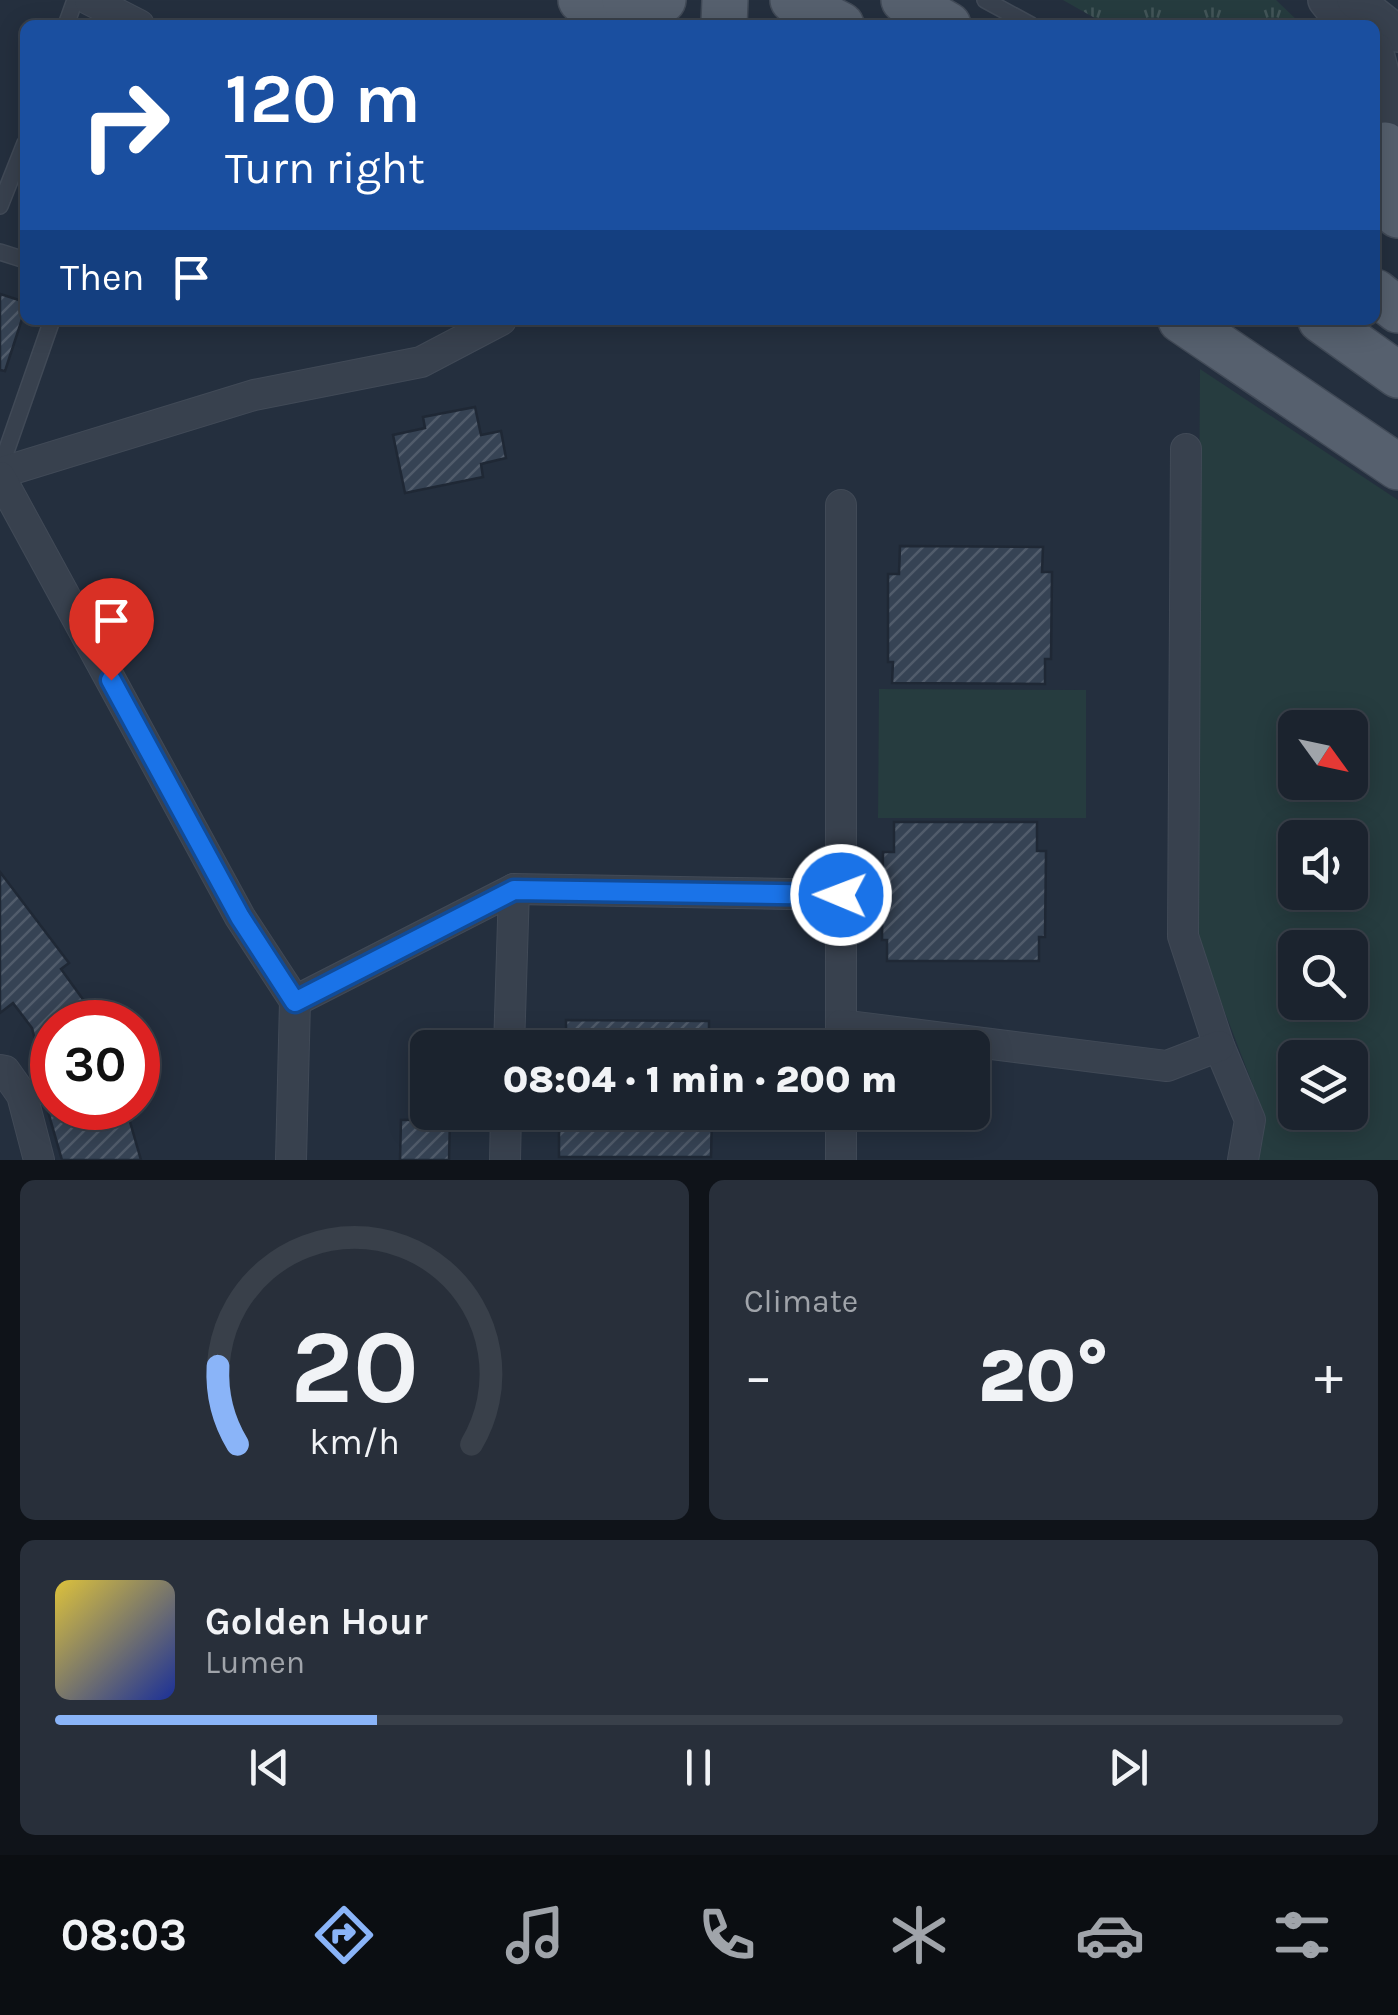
<!DOCTYPE html>
<meta charset="utf-8">
<style>
body{margin:0;font-family:Karla,sans-serif;background:#282f3a;color:#f1f3f6;height:100vh;display:flex;flex-direction:column;font-size:38px;white-space:nowrap}
*{box-sizing:border-box;margin:0}
p{font-size:32px;color:#a0a4aa}
.icon{flex:none;width:55px;height:55px;fill:none;stroke:currentColor;stroke-width:2;stroke-linecap:round;stroke-linejoin:round}
.map{position:relative;height:1160px;overflow:hidden}
.panel{display:flex;flex-direction:column;gap:20px;padding:20px;background:#0f1319;flex:1}
.panel>*{flex:none}
.hud{position:absolute;left:20px;top:20px;width:1360px;height:305px;border-radius:15px;box-shadow:0 5px 25px #0003,0 0 0 2px #39404a;background:#1a4fa0;color:#fff;overflow:hidden}
.needle{width:65px;rotate:123deg}
.tools{position:absolute;left:1278px;top:710px;display:grid;gap:20px}
.tools a{display:grid;place-items:center;width:90px;height:90px;border-radius:15px;background:#1b232e;box-shadow:0 5px 25px #0003,0 0 0 2px #39404a;font-size:50px}
.speed{position:absolute;left:30px;top:1000px;display:flex;gap:20px;font-size:50px;font-weight:700;text-align:center}
.speed>*{display:grid;place-content:center;width:130px;height:130px;border-radius:50%;background:#1b232e;box-shadow:0 5px 25px #0003,0 0 0 2px #39404a;line-height:1}
.speed .limit{border:15px solid #d22;background:#fff;color:#111}
.pin{position:absolute;display:grid;place-items:center;width:85px;height:85px;color:#fff;margin:-102px -42px;border-radius:50% 50% 50% 0;rotate:-45deg;box-shadow:0 0 10px #0007}
.pin .icon{rotate:45deg}
.me{position:absolute;width:110px;margin:-55px;rotate:271deg;stroke-linejoin:round;filter:drop-shadow(0 0 8px #0008)}
.turn{display:flex;align-items:center;gap:35px;height:210px;padding:0 40px;font-size:45px}
.turn .icon{width:130px;height:130px;stroke-width:2.5}
.turn b{display:block;font-size:70px;line-height:85px}
.then{display:flex;align-items:center;height:95px;padding:0 40px;background:#0003;gap:20px;font-size:38px}
.big{font-size:75px;font-weight:800;line-height:1.1}
.panel .tile{flex:1;display:flex;flex-direction:column;justify-content:center;gap:15px;min-width:0;padding:0 35px;border-radius:15px;background:#282f3a}
.panel .dial{align-items:center;gap:0}
.dial svg{height:260px;overflow:visible;fill:none;stroke:#39404a;stroke-width:7;stroke-linecap:round;text-anchor:middle}
.dial text{fill:#f1f3f6;stroke:none}
.song{display:flex;align-items:center;gap:30px}
.cover{width:120px;height:120px;border-radius:15px;background:linear-gradient(135deg,hsl(50 70% 55%),hsl(230 70% 35%))}
.played{height:10px;border-radius:5px;background:linear-gradient(90deg,#8ab4f8 25%,#39404a 25%)}
.keys{display:flex;justify-content:space-around;direction:ltr}
.heat{display:flex;justify-content:space-between;align-items:center;font-size:55px;direction:ltr}
.panel .tiles{flex:1;display:grid;gap:20px;grid-template-columns:1fr 1fr}
.tile:last-child{grid-column:span 2}
.trip{position:absolute;left:410px;top:1030px;width:580px;height:100px;border-radius:15px;background:#1b232e;box-shadow:0 5px 25px #0003,0 0 0 2px #39404a;font-weight:800;line-height:100px;text-align:center}
.tab-bar{display:flex;height:160px;justify-content:space-around;align-items:center;background:#0b0e12;color:#a0a4aa}
.tab-bar .icon{width:70px;height:70px}
.tab-bar .current{color:#8ab4f8}
.tab-bar b{font-size:45px;color:#f1f3f6}
.map>svg:first-child{display:block}
</style>
<div class="map">
<svg width="1398" height="1160" viewBox="0 0 1398 1160">
<defs>
<pattern id="grass-tufts" width="24" height="20" patternUnits="userSpaceOnUse" patternTransform="scale(2.5)"><rect width="24" height="20" fill="#263c3f"/><path d="M3 7l-1-3M5 7V3M7 7l1-3M15 17l-1-3M17 17v-4M19 17l1-3" fill="none" stroke="#435659"/></pattern>
<pattern id="building-hatch" width="6" height="6" patternUnits="userSpaceOnUse" patternTransform="scale(2.5)"><rect width="6" height="6" fill="#364354"/><path d="M-1 1l2-2M0 6l6-6M5 7l2-2" fill="none" stroke="#515c6b"/></pattern>
</defs>
<rect width="100%" height="100%" fill="#242f3e"/>
<!-- grass -->
<polygon fill="url(#grass-tufts)" points="1063,0 1276,0 1302,25 1107,25"/>
<!-- green -->
<g fill="#263c3f" fill-rule="evenodd">
<path d="M1200,369l198,131v660h-143l9,-46 -68,-177zM1295,728h55v54h-55zM1295,838h55v54h-55zM1295,948h55v54h-55zM1295,1058h55v54h-55z"/>
<polygon points="879,689 1086,690 1086,818 878,818"/>
</g>
<!-- building -->
<g fill="url(#building-hatch)" stroke="#1f2835" stroke-width="2.5">
<polygon points="0,294 25,302 25,310 5,371 0,370"/>
<polygon points="475,407 481,435 501,431 506,458 481,464 483,477 405,493 393,435 425,428 423,417"/>
<polygon points="900,546 1043,547 1042,572 1052,572 1051,659 1045,659 1045,684 892,683 893,662 888,662 888,574 899,574"/>
<polygon points="894,822 1037,822 1037,851 1046,851 1045,937 1039,937 1039,961 887,961 887,940 882,940 883,852 894,852"/>
<polygon points="0,872 69,963 61,969 87,1005 64,1022 52,1022 52,1031 36,1044 32,1028 13,1003 0,1013"/>
<polygon points="566,1020 709,1021 709,1048 566,1048"/>
<polygon points="47,1108 126,1108 141,1160 62,1160"/>
<polygon points="559,1112 712,1112 711,1157 559,1157"/>
<polygon points="450,1119 449,1160 400,1160 401,1120"/>
</g>
<g fill="none" stroke-linecap="round" stroke-linejoin="round">
<!-- service casing -->
<g stroke="#414a57" stroke-width="18">
<g id="service">
<polyline points="985,0 1031,25"/>
<polyline points="66,25 75,0"/>
<polyline points="0,206 25,143"/>
<polyline points="0,252 25,260"/>
<polyline points="0,469 52,320"/>
</g>
</g>
<!-- minor casing -->
<g stroke="#414a57" stroke-width="32">
<g id="minor">
<polyline points="90,0 139,25"/>
<polyline points="1186,449 1183,936 1219,1046 1250,1120 1243,1160"/>
<polyline points="0,473 254,395 421,362 501,320"/>
<polyline points="0,477 240,917 295,1001 514,889 841,895 841,1048"/>
<polyline points="841,895 841,505"/>
<polyline points="841,1025 1167,1066 1219,1046"/>
<polyline points="509,1048 514,889"/>
<polyline points="0,1070 5,1071 22,1095 39,1160"/>
<polyline points="841,1112 841,1160"/>
<polyline points="291,1160 295,1001"/>
<polyline points="505,1160 506,1112"/>
</g>
</g>
<!-- tertiary casing -->
<g stroke="#414a57" stroke-width="38">
<g id="tertiary">
<polyline points="1326,0 1346,25"/>
<polyline points="1355,0 1398,34"/>
<polyline points="1375,50 1388,100 1385,145"/>
</g>
</g>
<!-- primary casing -->
<g stroke="#414a57" stroke-width="48">
<g id="primary">
<polyline points="581,0 631,25"/>
<polyline points="625,0 648,5 663,0"/>
<polyline points="793,0 841,25"/>
<polyline points="904,0 948,25"/>
<polyline points="724,25 725,0"/>
<polyline points="1385,145 1392,195 1398,215"/>
<polyline points="1375,292 1398,310"/>
<polyline points="1181,320 1398,467"/>
<polyline points="1321,320 1398,375"/>
</g>
</g>
<!-- service -->
<use href="#service" stroke="#38414e" stroke-width="15"/>
<!-- minor -->
<use href="#minor" stroke="#38414e" stroke-width="30"/>
<!-- tertiary -->
<use href="#tertiary" stroke="#38414e" stroke-width="35"/>
<!-- primary -->
<use href="#primary" stroke="#56606e" stroke-width="45"/>
</g>
<g fill="none" stroke-linecap="round" stroke-linejoin="round">
<!-- route casing -->
<g stroke="#114b97" stroke-width="25">
<polyline id="route" points="111,680 240,917 295,1002 514,890 841,895"/>
</g>
<!-- route -->
<use href="#route" stroke="#1a73e8" stroke-width="18"/>
</g>
</svg>
<div class="tools">
<a><svg class="needle" viewBox="-14 -14 28 28"><path d="M0-13l5 13h-10z" fill="#e53935"/><path d="M0 13l5-13h-10z" fill="#a0a4aa"/></svg></a>
<a><svg class="icon" aria-label="sound" viewBox="0 0 24 24"><path d="M4 9h4l5-4v14l-5-4H4zM17 9q2 3 0 6"/></svg></a>
<a><svg class="icon" aria-label="search" viewBox="0 0 24 24"><circle cx="10" cy="10" r="6"/><path d="M15 15l6 6"/></svg></a>
<a><svg class="icon" aria-label="layers" viewBox="0 0 24 24"><path d="M12 4l9 5-9 5-9-5zM3 14l9 5 9-5"/></svg></a>
</div>
<div class="speed"><div class="limit">30</div></div>
<div class="pin" style="left:111px;top:680px;background:#d93025"><svg class="icon" aria-label="arrive" viewBox="0 0 24 24"><path d="M6 21V4h12l-3 4 3 4H6"/></svg></div>
<svg class="me" style="left:841px;top:895px" viewBox="-20 -20 40 40"><circle r="17" fill="#1a73e8" stroke="#fff" stroke-width="3"/><path d="M0-11L8 9 0 5-8 9z" fill="#fff"/></svg>
<div class="trip">08:04 · 1 min · 200 m</div>
<div class="hud">
<div class="turn"><svg class="icon" aria-label="right" viewBox="0 0 24 24"><path d="M7 20v-9h11M14 6l5 5-5 5"/></svg><div><b>120 m</b>Turn right</div></div>
<div class="then">Then<svg class="icon" aria-label="arrive" viewBox="0 0 24 24"><path d="M6 21V4h12l-3 4 3 4H6"/></svg></div>
</div>
</div>
<section class="panel">
<div class="tiles">
<div class="tile dial"><svg viewBox="0 0 100 80">
<path d="M14 69A42 42 0 1 1 86 69"/>
<path d="M14 69A42 42 0 0 1 8 45" stroke="#8ab4f8"/>
<text x="50" y="56" font-size="32" font-weight="700">20</text>
<text x="50" y="72" font-size="11">km/h</text>
</svg></div>
<div class="tile"><p>Climate</p>
<div class="heat"><a>−</a><b class="big">20°</b><a>+</a></div>
</div>
<div class="tile">
<div class="song"><i class="cover"></i><div><b>Golden Hour</b><p>Lumen</p></div></div>
<div class="played"></div>
<div class="keys"><svg class="icon" aria-label="previous" viewBox="0 0 24 24"><path d="M18 5L8 12l10 7zM5 5v14"/></svg><svg class="icon" aria-label="pause" viewBox="0 0 24 24"><path d="M8 5v14M16 5v14"/></svg><svg class="icon" aria-label="next" viewBox="0 0 24 24"><path d="M6 5l10 7-10 7zM19 5v14"/></svg></div>
</div>
</div>
</section>
<nav class="tab-bar">
<b>08:03</b>
<svg class="icon current" aria-label="directions" viewBox="0 0 24 24"><path d="M12 3l9 9-9 9-9-9zM9 14v-3h6M13 9l2 2-2 2"/></svg>
<svg class="icon" aria-label="music" viewBox="0 0 24 24"><path d="M9 18V5l10-2v13"/><circle cx="6" cy="18" r="3"/><circle cx="16" cy="16" r="3"/></svg>
<svg class="icon" aria-label="phone" viewBox="0 0 24 24"><path d="M5 4h4l2 5-3 2q2 4 5 5l2-3 5 2v4C11 20 4 13 5 4z"/></svg>
<svg class="icon" aria-label="climate" viewBox="0 0 24 24"><path d="M12 3v18M4 7l16 10M4 17L20 7"/></svg>
<svg class="icon" aria-label="car" viewBox="0 0 24 24"><path d="M5 17H2v-5l4-1 3-4h7l3 4 3 1v5h-3M9 17h6M6 11h13"/><circle cx="7" cy="17" r="2"/><circle cx="17" cy="17" r="2"/></svg>
<svg class="icon" aria-label="filters" viewBox="0 0 24 24"><path d="M4 7h16M4 17h16"/><circle cx="9" cy="7" r="2"/><circle cx="15" cy="17" r="2"/></svg>
</nav>
